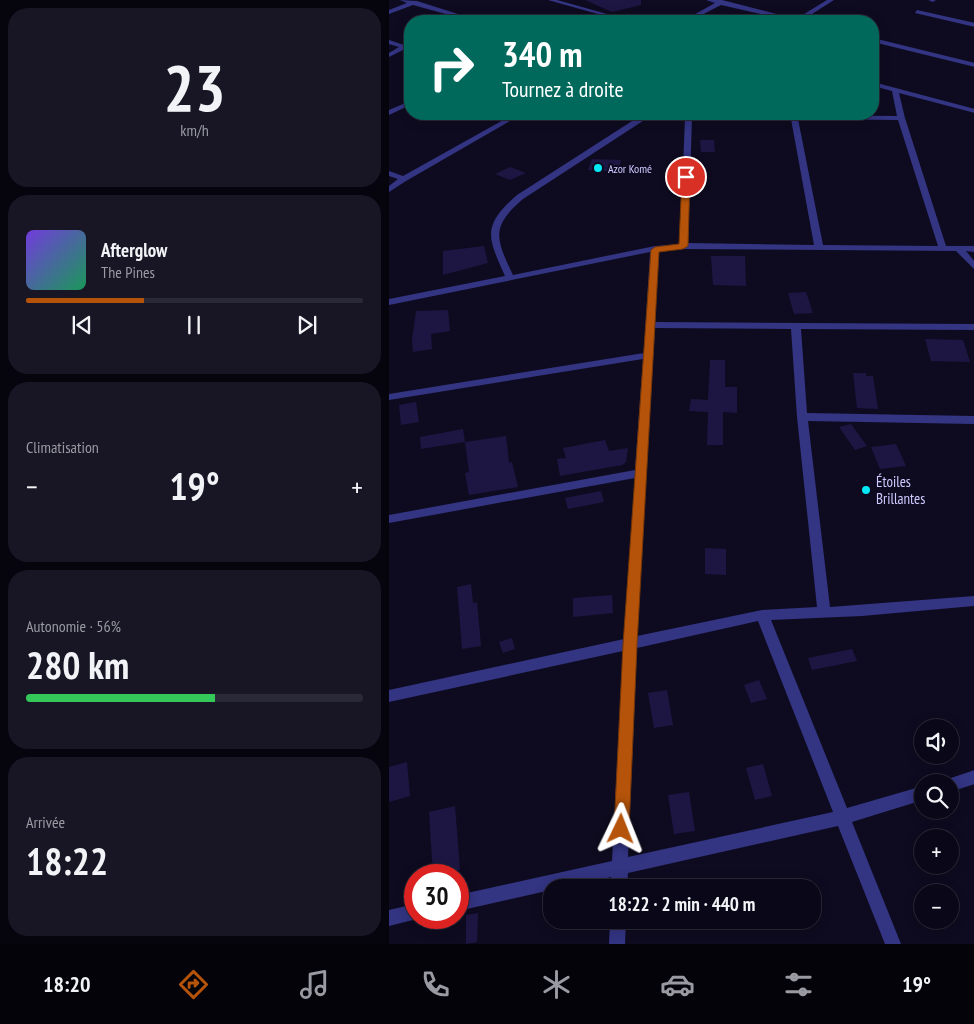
<!DOCTYPE html>
<html lang="fr">
<meta charset="utf-8">
<style>
body{margin:0;font-family:"PT Sans Narrow",sans-serif;background:#181625;color:#f1f3f6;height:100vh;display:flex;flex-direction:column;font-size:19px;white-space:nowrap}
*{box-sizing:border-box;margin:0}
p{font-size:16px;color:#999aa2}
.icon{flex:none;width:28px;height:28px;fill:none;stroke:currentColor;stroke-width:2;stroke-linecap:round;stroke-linejoin:round}
.map{position:relative;flex:1;overflow:hidden}
.panel{display:flex;flex-direction:column;gap:8px;padding:8px;background:#06040d;width:389px}
.panel>*{flex:none}
.hud{position:absolute;left:15px;top:15px;width:475px;height:105px;border-radius:20px;box-shadow:0 2px 12px #0003,0 0 0 1px #2a2937;background:#00695c;color:#fff;overflow:hidden}
.buttons{position:absolute;left:525px;top:719px;display:grid;gap:10px}
.buttons a{display:grid;place-items:center;width:45px;height:45px;border-radius:50%;background:#0a0818;box-shadow:0 2px 12px #0003,0 0 0 1px #2a2937;font-size:25px}
.speed{position:absolute;left:15px;top:864px;display:flex;gap:10px;font-size:25px;font-weight:700;text-align:center}
.speed>*{display:grid;place-content:center;width:65px;height:65px;border-radius:50%;background:#0a0818;box-shadow:0 2px 12px #0003,0 0 0 1px #2a2937;line-height:1}
.speed .limit{border:8px solid #d22;background:#fff;color:#111}
.pin{position:absolute;display:grid;place-items:center;width:42px;height:42px;color:#fff;margin:-21px;border:2px solid #fff;border-radius:50%;box-shadow:0 1px 5px #0007}
.me{position:absolute;width:55px;margin:-28px;rotate:2deg;stroke-linejoin:round;filter:drop-shadow(0 0 4px #0008)}
.turn{display:flex;align-items:center;gap:18px;height:105px;padding:0 15px;font-size:22px}
.turn .icon{width:65px;height:65px;stroke-width:2.5}
.turn b{display:block;font-size:35px;line-height:42px}
.big{font-size:38px;font-weight:700;line-height:1.1}
.panel .tile{flex:1;display:flex;flex-direction:column;justify-content:center;gap:8px;min-width:0;padding:0 18px;border-radius:20px;background:#181625}
.panel .dial{align-items:center;gap:0}
.dial b{font-size:65px;line-height:1}
.song{display:flex;align-items:center;gap:15px}
.cover{width:60px;height:60px;border-radius:8px;background:linear-gradient(135deg,hsl(260 70% 55%),hsl(150 70% 35%))}
.played{height:5px;border-radius:2px;background:linear-gradient(90deg,#b45309 35%,#2a2937 35%)}
.keys{display:flex;justify-content:space-around;direction:ltr}
.heat{display:flex;justify-content:space-between;align-items:center;font-size:28px;direction:ltr}
.charge{height:8px;border-radius:4px;background:linear-gradient(90deg,#34c759 56%,#2a2937 0)}
.trip{position:absolute;left:154px;top:879px;width:278px;height:50px;border-radius:20px;background:#0a0818;box-shadow:0 2px 12px #0003,0 0 0 1px #2a2937;font-weight:700;line-height:50px;text-align:center}
.menu{display:flex;height:80px;justify-content:space-around;align-items:center;background:#04030a;color:#999aa2}
.menu .icon{width:35px;height:35px}
.menu .current{color:#b45309}
.menu b{font-size:22px;color:#f1f3f6}
main{display:flex;flex:1;min-height:0}
.map>svg:first-child{display:block}
</style>
<main>
<section class="panel">
<div class="tile dial"><b>23</b><p>km/h</p></div>
<div class="tile">
<div class="song"><i class="cover"></i><div><b>Afterglow</b><p>The Pines</p></div></div>
<div class="played"></div>
<div class="keys"><svg class="icon" aria-label="previous" viewBox="0 0 24 24"><path d="M18 5L8 12l10 7zM5 5v14"/></svg><svg class="icon" aria-label="pause" viewBox="0 0 24 24"><path d="M8 5v14M16 5v14"/></svg><svg class="icon" aria-label="next" viewBox="0 0 24 24"><path d="M6 5l10 7-10 7zM19 5v14"/></svg></div>
</div>
<div class="tile"><p>Climatisation</p>
<div class="heat"><a>−</a><b class="big">19°</b><a>+</a></div>
</div>
<div class="tile"><p>Autonomie · 56%</p><b class="big">280 km</b><div class="charge"></div></div>
<div class="tile"><p>Arrivée</p><b class="big">18:22</b></div>
</section>
<div class="map">
<svg width="586" height="944" viewBox="0 0 586 944">
<rect width="100%" height="100%" fill="#0e0b20"/>
<!-- building -->
<g fill="#1d1642">
<polygon points="196,0 252,0 252,5 223,12"/>
<polygon points="311,140 325,140 326,152 312,152"/>
<polygon points="203,159 232,160 229,172 199,170"/>
<polygon points="121,167 137,173 121,180 106,174"/>
<polygon points="95,246 99,263 54,275 54,251"/>
<polygon points="322,256 356,256 357,286 324,285"/>
<polygon points="417,292 424,313 405,314 399,293"/>
<polygon points="59,310 61,331 42,334 43,349 24,352 23,340 27,311"/>
<polygon points="536,339 574,340 581,362 542,361"/>
<polygon points="321,360 336,360 336,387 348,387 348,413 334,412 334,445 318,445 319,412 300,411 302,399 319,400"/>
<polygon points="464,373 477,373 477,376 484,376 489,409 468,408"/>
<polygon points="27,402 30,422 12,425 10,405"/>
<polygon points="462,424 478,446 466,450 450,427"/>
<polygon points="74,429 76,442 32,449 31,437"/>
<polygon points="117,436 120,463 123,462 129,487 80,495 76,473 80,472 76,442"/>
<polygon points="216,440 220,451 239,448 237,462 233,465 171,476 168,459 177,458 174,448"/>
<polygon points="507,444 517,466 491,469 482,447"/>
<polygon points="212,491 215,502 179,509 176,498"/>
<polygon points="316,548 337,549 337,575 316,574"/>
<polygon points="82,584 84,603 88,602 92,646 73,649 68,587"/>
<polygon points="223,595 224,613 184,617 184,598"/>
<polygon points="123,638 126,649 114,653 110,642"/>
<polygon points="463,649 468,661 423,670 419,658"/>
<polygon points="370,680 378,699 362,703 355,685"/>
<polygon points="278,690 284,725 265,728 259,693"/>
<polygon points="18,762 21,796 0,802 0,767"/>
<polygon points="374,764 383,796 366,800 357,768"/>
<polygon points="300,792 306,831 285,834 279,795"/>
<polygon points="66,806 71,870 44,875 40,812"/>
<polygon points="89,913 88,942 77,944 77,915"/>
</g>
<g fill="none" stroke-linecap="round" stroke-linejoin="round">
<!-- street -->
<g fill="#333482" fill-rule="evenodd">
<polygon points="11,0 28,1 91,21 82,21 24,5 0,14 0,10 18,3"/>
<polygon points="159,0 168,0 243,21 234,21"/>
<polygon points="317,0 333,0 407,19 438,0 445,0 412,21 403,21 332,5 301,21 294,21 326,3"/>
<polygon points="539,0 547,0 544,2"/>
<polygon points="528,10 586,23 586,27 526,13"/>
<polygon points="484,38 586,63 586,67 484,42"/>
<polygon points="0,40 21,47 21,51 16,49 0,57 0,53 10,47 0,44"/>
<path d="M484,82l102,27v4l-76,-20 6,25 41,128h29v6l-9,-1 9,11v8l-19,-19 -272,-2 -25,2 -4,71 320,2v6l-174,-1 6,84 168,3v8l-167,-3 22,186 145,-11v10l-113,10 -91,4 76,188 76,-22v14l-71,22 49,122h-16l-47,-118 -210,47 -1,15h-16v-11l-48,11h-12v2l-93,21v-16l154,-34 11,-210 -234,51v-12l235,-51 11,-161 -246,45v-8l246,-45 8,-111 -254,41v-6l255,-41 6,-101 -261,53v-6l116,-23c-17,-38 -24,-50 12,-81l126,-81 254,2 -5,-25 -19,-5zM260,117l36,1 -5,126 -25,2 -142,29c-17,-36 -23,-48 10,-76zM303,118l99,1 23,126 -126,-2zM409,119l100,1 40,126 -115,-1zM266,328l136,1 6,88 20,190 -55,3 -125,26zM369,621l75,191 -205,45 9,-209z"/>
<polygon points="21,101 21,105 0,115 0,110"/>
<polygon points="125,114 133,114 17,181 0,192 0,186 9,179 0,176 0,171 14,176"/>
<polygon points="586,770 586,784 561,792 561,782 555,782 556,780"/>
<polygon points="26,904 26,918 32,918 0,926 0,910"/>
<polygon points="221,920 237,920 236,944 220,944"/>
</g>
</g>
<!-- route -->
<polygon fill="#b45309" stroke="#753606" points="297,175 301,177 299,246 294,249 270,252 248,645 240,829 238,835 232,837 227,835 225,829 234,645 262,250 266,247 290,244 293,177"/>
<!-- markers -->
<g fill="#00e8f5" stroke="#0e0b20" stroke-width="2">
<circle cx="209" cy="168" r="5"/>
<circle cx="477" cy="490" r="5"/>
</g>
<g text-anchor="middle" dominant-baseline="central" stroke-width="4" stroke-linejoin="round" paint-order="stroke">
<!-- far-poi labels -->
<g font-size="12" fill="#cdcaff" stroke="#0e0b20" text-anchor="start">
<text x="219" y="168">Azor Komé</text>
</g>
<!-- poi labels -->
<g font-size="15" fill="#cdcaff" stroke="#0e0b20" text-anchor="start">
<text x="487" y="481">Étoiles<tspan x="487" dy="17">Brillantes</tspan></text>
</g>
</g>
</svg>
<div class="buttons">
<a><svg class="icon" aria-label="sound" viewBox="0 0 24 24"><path d="M4 9h4l5-4v14l-5-4H4zM17 9q2 3 0 6"/></svg></a>
<a><svg class="icon" aria-label="search" viewBox="0 0 24 24"><circle cx="10" cy="10" r="6"/><path d="M15 15l6 6"/></svg></a>
<a>+</a>
<a>−</a>
</div>
<div class="speed"><div class="limit">30</div></div>
<div class="pin" style="left:297px;top:177px;background:#d93025"><svg class="icon" aria-label="arrive" viewBox="0 0 24 24"><path d="M6 21V4h12l-3 4 3 4H6"/></svg></div>
<svg class="me" style="left:232px;top:829px" viewBox="-20 -20 40 40"><path d="M0-17L14 15 0 8-14 15z" fill="#b45309" stroke="#fff" stroke-width="4"/></svg>
<div class="trip">18:22 · 2 min · 440 m</div>
<div class="hud">
<div class="turn"><svg class="icon" aria-label="right" viewBox="0 0 24 24"><path d="M7 20v-9h11M14 6l5 5-5 5"/></svg><div><b>340 m</b>Tournez à droite</div></div>
</div>
</div>
</main>
<nav class="menu">
<b>18:20</b>
<svg class="icon current" aria-label="directions" viewBox="0 0 24 24"><path d="M12 3l9 9-9 9-9-9zM9 14v-3h6M13 9l2 2-2 2"/></svg>
<svg class="icon" aria-label="music" viewBox="0 0 24 24"><path d="M9 18V5l10-2v13"/><circle cx="6" cy="18" r="3"/><circle cx="16" cy="16" r="3"/></svg>
<svg class="icon" aria-label="phone" viewBox="0 0 24 24"><path d="M5 4h4l2 5-3 2q2 4 5 5l2-3 5 2v4C11 20 4 13 5 4z"/></svg>
<svg class="icon" aria-label="climate" viewBox="0 0 24 24"><path d="M12 3v18M4 7l16 10M4 17L20 7"/></svg>
<svg class="icon" aria-label="car" viewBox="0 0 24 24"><path d="M5 17H2v-5l4-1 3-4h7l3 4 3 1v5h-3M9 17h6M6 11h13"/><circle cx="7" cy="17" r="2"/><circle cx="17" cy="17" r="2"/></svg>
<svg class="icon" aria-label="filters" viewBox="0 0 24 24"><path d="M4 7h16M4 17h16"/><circle cx="9" cy="7" r="2"/><circle cx="15" cy="17" r="2"/></svg>
<b>19°</b>
</nav>
